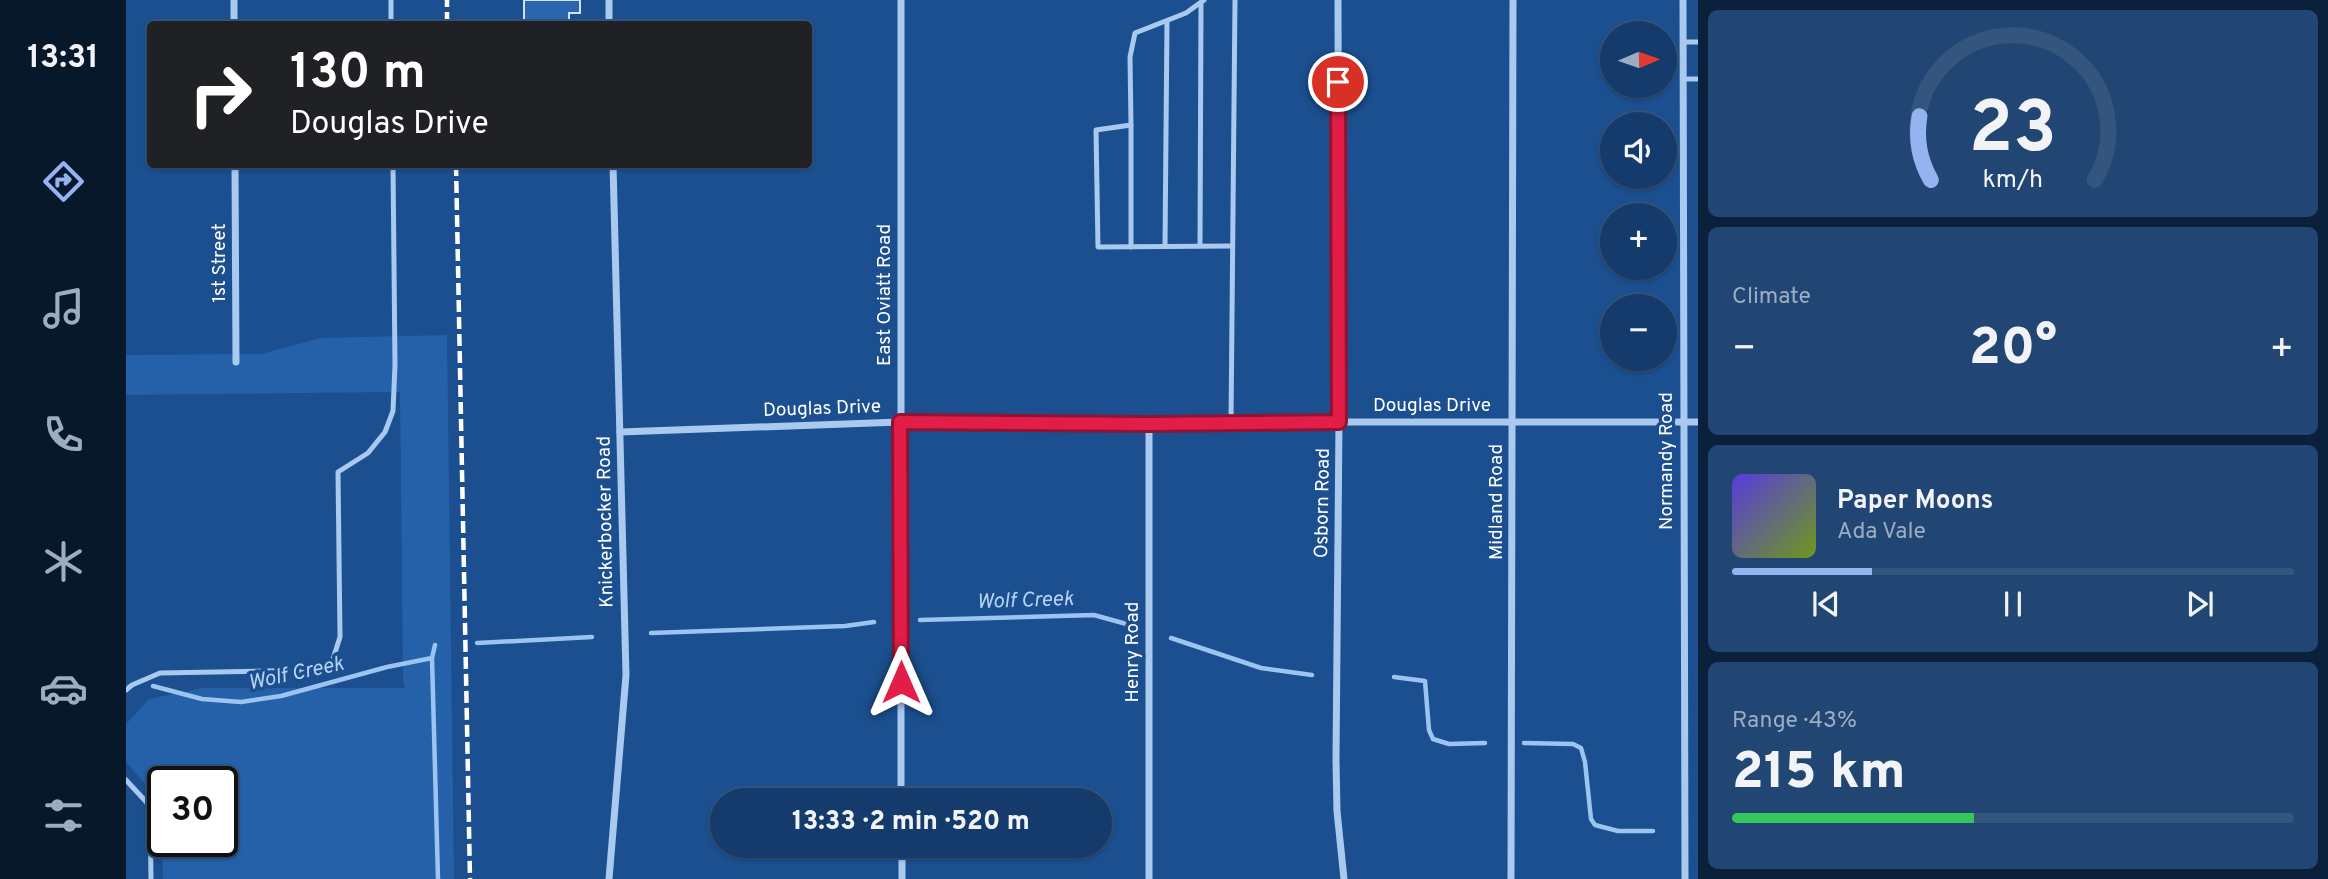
<!DOCTYPE html>
<meta charset="utf-8">
<style>
body{margin:0;font-family:Overpass,sans-serif;background:#214673;color:#f1f3f6;height:100vh;display:flex;flex-direction:column;font-size:26px;white-space:nowrap}
*{box-sizing:border-box;margin:0}
p{font-size:23px;color:#9dadc1}
.icon{flex:none;width:38px;height:38px;fill:none;stroke:currentColor;stroke-width:2;stroke-linecap:round;stroke-linejoin:round}
.map{position:relative;flex:1;overflow:hidden}
.details{display:flex;flex-direction:column;gap:10px;padding:10px;background:#0b203b;width:630px}
.details>*{flex:none}
.guide{position:absolute;left:21px;top:21px;width:665px;height:147px;border-radius:7px;box-shadow:0 2px 5px #0004,0 0 0 2px #33557e;background:#202124;color:#fff;overflow:hidden}
.needle{width:46px;rotate:88deg}
.fabs{position:absolute;left:1474px;top:21px;display:grid;gap:14px}
.fabs a{display:grid;place-items:center;width:77px;height:77px;border-radius:50%;background:#143b6b;box-shadow:0 2px 5px #0004,0 0 0 2px #33557e;font-size:35px}
.speed{position:absolute;left:21px;top:766px;display:flex;gap:14px;font-size:35px;font-weight:700;text-align:center}
.speed>*{display:grid;place-content:center;width:91px;height:91px;border-radius:50%;background:#143b6b;box-shadow:0 2px 5px #0004,0 0 0 2px #33557e;line-height:1}
.speed .limit{border:4px solid #111;border-radius:10px;background:#fff;color:#111}
.pin{position:absolute;display:grid;place-items:center;width:60px;height:60px;color:#fff;margin:-30px;border:4px solid #fff;border-radius:50%;box-shadow:0 2px 7px #0007}
.me{position:absolute;width:77px;margin:-38px;rotate:0deg;stroke-linejoin:round;filter:drop-shadow(0 0 5px #0008)}
.turn{display:flex;align-items:center;gap:24px;height:147px;padding:0 28px;font-size:32px}
.turn .icon{width:91px;height:91px;stroke-width:2.5}
.turn b{display:block;font-size:49px;line-height:60px}
.big{font-size:52px;font-weight:800;line-height:1.1}
.details .tile{flex:1;display:flex;flex-direction:column;justify-content:center;gap:10px;min-width:0;padding:0 24px;border-radius:10px;background:#214673}
.details .dial{align-items:center;gap:0}
.dial svg{height:182px;overflow:visible;fill:none;stroke:#33557e;stroke-width:7;stroke-linecap:round;text-anchor:middle}
.dial text{fill:#f1f3f6;stroke:none}
.song{display:flex;align-items:center;gap:21px}
.cover{width:84px;height:84px;border-radius:10px;background:linear-gradient(135deg,hsl(250 70% 55%),hsl(80 70% 35%))}
.played{height:7px;border-radius:4px;background:linear-gradient(90deg,#95b2f1 25%,#33557e 25%)}
.keys{display:flex;justify-content:space-around;direction:ltr}
.heat{display:flex;justify-content:space-between;align-items:center;font-size:38px;direction:ltr}
.charge{height:10px;border-radius:5px;background:linear-gradient(90deg,#34c759 43%,#33557e 0)}
.trip{position:absolute;left:584px;top:788px;width:402px;height:70px;border-radius:35px;background:#143b6b;box-shadow:0 2px 5px #0004,0 0 0 2px #33557e;font-weight:800;line-height:70px;text-align:center}
main{display:flex;flex:1;min-height:0}
.tabs{display:flex;flex-direction:column;width:126px;justify-content:space-around;align-items:center;background:#08182b;color:#9dadc1}
.tabs .icon{width:49px;height:49px}
.tabs .active{color:#95b2f1}
.tabs b{font-size:32px;color:#f1f3f6}
.map>svg:first-child{display:block}
</style>
<main>
<nav class="tabs">
<b>13:31</b>
<svg class="icon active" aria-label="directions" viewBox="0 0 24 24"><path d="M12 3l9 9-9 9-9-9zM9 14v-3h6M13 9l2 2-2 2"/></svg>
<svg class="icon" aria-label="music" viewBox="0 0 24 24"><path d="M9 18V5l10-2v13"/><circle cx="6" cy="18" r="3"/><circle cx="16" cy="16" r="3"/></svg>
<svg class="icon" aria-label="phone" viewBox="0 0 24 24"><path d="M5 4h4l2 5-3 2q2 4 5 5l2-3 5 2v4C11 20 4 13 5 4z"/></svg>
<svg class="icon" aria-label="climate" viewBox="0 0 24 24"><path d="M12 3v18M4 7l16 10M4 17L20 7"/></svg>
<svg class="icon" aria-label="car" viewBox="0 0 24 24"><path d="M5 17H2v-5l4-1 3-4h7l3 4 3 1v5h-3M9 17h6M6 11h13"/><circle cx="7" cy="17" r="2"/><circle cx="17" cy="17" r="2"/></svg>
<svg class="icon" aria-label="filters" viewBox="0 0 24 24"><path d="M4 7h16M4 17h16"/><circle cx="9" cy="7" r="2"/><circle cx="15" cy="17" r="2"/></svg>
</nav>
<div class="map">
<svg width="1572" height="879" viewBox="0 0 1572 879">
<rect width="100%" height="100%" fill="#1b4f8f"/>
<!-- green -->
<path fill="#2461a8" fill-rule="evenodd" d="M321,335l7,544h-291l-2,-77 -35,-40v-38l23,-25 54,-11h202l-2,-7 -3,-289 -274,3v-40l135,-1 59,-16zM37,782h59v60h-59z"/>
<g fill="none" stroke-linecap="round" stroke-linejoin="round">
<!-- stream -->
<g stroke="#9cc4f0" stroke-width="4.5">
<polyline points="794,620 968,615 1004,625"/>
<polyline points="525,633 719,626 748,622"/>
<polyline points="1045,638 1135,668 1186,675"/>
<polyline points="351,643 466,637"/>
<polyline points="306,658 312,879"/>
<polyline points="1268,677 1299,681 1303,730 1307,739 1323,744 1359,743"/>
<polyline points="27,686 76,699 115,702 155,696 261,667 306,658 309,645"/>
<polyline points="1398,743 1447,744 1455,748 1459,762 1465,819 1469,825 1492,831 1527,831"/>
</g>
</g>
<!-- building -->
<polygon fill="#2a66ad" stroke="#cfe3fa" stroke-width="2" points="398,0 454,0 454,13 443,13 443,24 398,24"/>
<g fill="none" stroke-linecap="round" stroke-linejoin="round">
<!-- lane -->
<g stroke="#a9c9ee" stroke-width="5">
<polyline points="265,0 265,24"/>
<polyline points="1078,0 1060,13 1009,33 1004,57 1005,125 970,130 972,247 1106,246"/>
<polyline points="1557,42 1572,42"/>
<polyline points="1557,79 1572,79"/>
<polyline points="1005,125 1005,247"/>
<polyline points="1039,246 1041,21"/>
<polyline points="1074,246 1075,3"/>
<polyline points="1105,423 1109,0"/>
<polyline points="0,690 6,685 34,673 193,670 207,659 214,637 212,472 242,453 259,432 267,411 269,365 267,164"/>
<polyline points="0,780 24,806 25,879"/>
</g>
<!-- street -->
<g stroke="#a9c9ee" stroke-width="7">
<polyline points="108,0 108,24"/>
<polyline points="483,0 483,24"/>
<polyline points="775,0 775,800"/>
<polyline points="1212,0 1213,422 1210,760 1211,811 1218,879"/>
<polyline points="1557,0 1559,879"/>
<polyline points="109,164 110,362"/>
<polyline points="494,432 774,422 1023,424 1220,422 1572,422"/>
<polyline points="776,845 776,879"/>
<polyline points="483,879 500,675 487,164"/>
<polyline points="1023,879 1023,424"/>
<polyline points="1385,879 1387,0"/>
</g>
<!-- rail -->
<g stroke="#fff" stroke-width="4.5" stroke-dasharray="12 5" stroke-linecap="butt">
<polyline points="321,24 321,0"/>
<polyline points="330,164 344,879"/>
</g>
</g>
<g fill="none" stroke-linecap="round" stroke-linejoin="round">
<!-- route casing -->
<g stroke="#92132f" stroke-width="18">
<polyline id="route" points="775,682 774,422 1023,424 1213,422 1212,82"/>
</g>
<!-- route -->
<use href="#route" stroke="#e11d48" stroke-width="12"/>
</g>
<g text-anchor="middle" dominant-baseline="central" stroke-width="7" stroke-linejoin="round" paint-order="stroke">
<!-- street labels -->
<g font-size="19" fill="#fff" stroke="#1b4f8f">
<text transform="translate(94 263) rotate(-90)">1st Street</text>
<text transform="translate(759 295) rotate(-90)">East Oviatt Road</text>
<text x="1306" y="406">Douglas Drive</text>
<text transform="translate(696 409) rotate(-2)">Douglas Drive</text>
<text transform="translate(1541 461) rotate(-90)">Normandy Road</text>
<text transform="translate(1371 502) rotate(-90)">Midland Road</text>
<text transform="translate(1197 503) rotate(-89)">Osborn Road</text>
<text transform="translate(480 522) rotate(-91)">Knickerbocker Road</text>
<text transform="translate(1007 652) rotate(-90)">Henry Road</text>
</g>
<!-- water labels -->
<g font-size="21" font-style="italic" fill="#b5d3f5" stroke="#1b4f8f">
<text transform="translate(899 601) rotate(-2)">Wolf Creek</text>
<text transform="translate(170 674) rotate(-12)">Wolf Creek</text>
</g>
</g>
</svg>
<div class="fabs">
<a><svg class="needle" viewBox="-14 -14 28 28"><path d="M0-13l5 13h-10z" fill="#e53935"/><path d="M0 13l5-13h-10z" fill="#9dadc1"/></svg></a>
<a><svg class="icon" aria-label="sound" viewBox="0 0 24 24"><path d="M4 9h4l5-4v14l-5-4H4zM17 9q2 3 0 6"/></svg></a>
<a>+</a>
<a>−</a>
</div>
<div class="speed"><div class="limit">30</div></div>
<div class="pin" style="left:1212px;top:82px;background:#d93025"><svg class="icon" aria-label="arrive" viewBox="0 0 24 24"><path d="M6 21V4h12l-3 4 3 4H6"/></svg></div>
<svg class="me" style="left:775px;top:682px" viewBox="-20 -20 40 40"><path d="M0-17L14 15 0 8-14 15z" fill="#e11d48" stroke="#fff" stroke-width="4"/></svg>
<div class="trip">13:33 · 2 min · 520 m</div>
<div class="guide">
<div class="turn"><svg class="icon" aria-label="right" viewBox="0 0 24 24"><path d="M7 20v-9h11M14 6l5 5-5 5"/></svg><div><b>130 m</b>Douglas Drive</div></div>
</div>
</div>
<section class="details">
<div class="tile dial"><svg viewBox="0 0 100 80">
<path d="M14 69A42 42 0 1 1 86 69"/>
<path d="M14 69A42 42 0 0 1 9 41" stroke="#95b2f1"/>
<text x="50" y="56" font-size="32" font-weight="700">23</text>
<text x="50" y="72" font-size="11">km/h</text>
</svg></div>
<div class="tile"><p>Climate</p>
<div class="heat"><a>−</a><b class="big">20°</b><a>+</a></div>
</div>
<div class="tile">
<div class="song"><i class="cover"></i><div><b>Paper Moons</b><p>Ada Vale</p></div></div>
<div class="played"></div>
<div class="keys"><svg class="icon" aria-label="previous" viewBox="0 0 24 24"><path d="M18 5L8 12l10 7zM5 5v14"/></svg><svg class="icon" aria-label="pause" viewBox="0 0 24 24"><path d="M8 5v14M16 5v14"/></svg><svg class="icon" aria-label="next" viewBox="0 0 24 24"><path d="M6 5l10 7-10 7zM19 5v14"/></svg></div>
</div>
<div class="tile"><p>Range · 43%</p><b class="big">215 km</b><div class="charge"></div></div>
</section>
</main>
